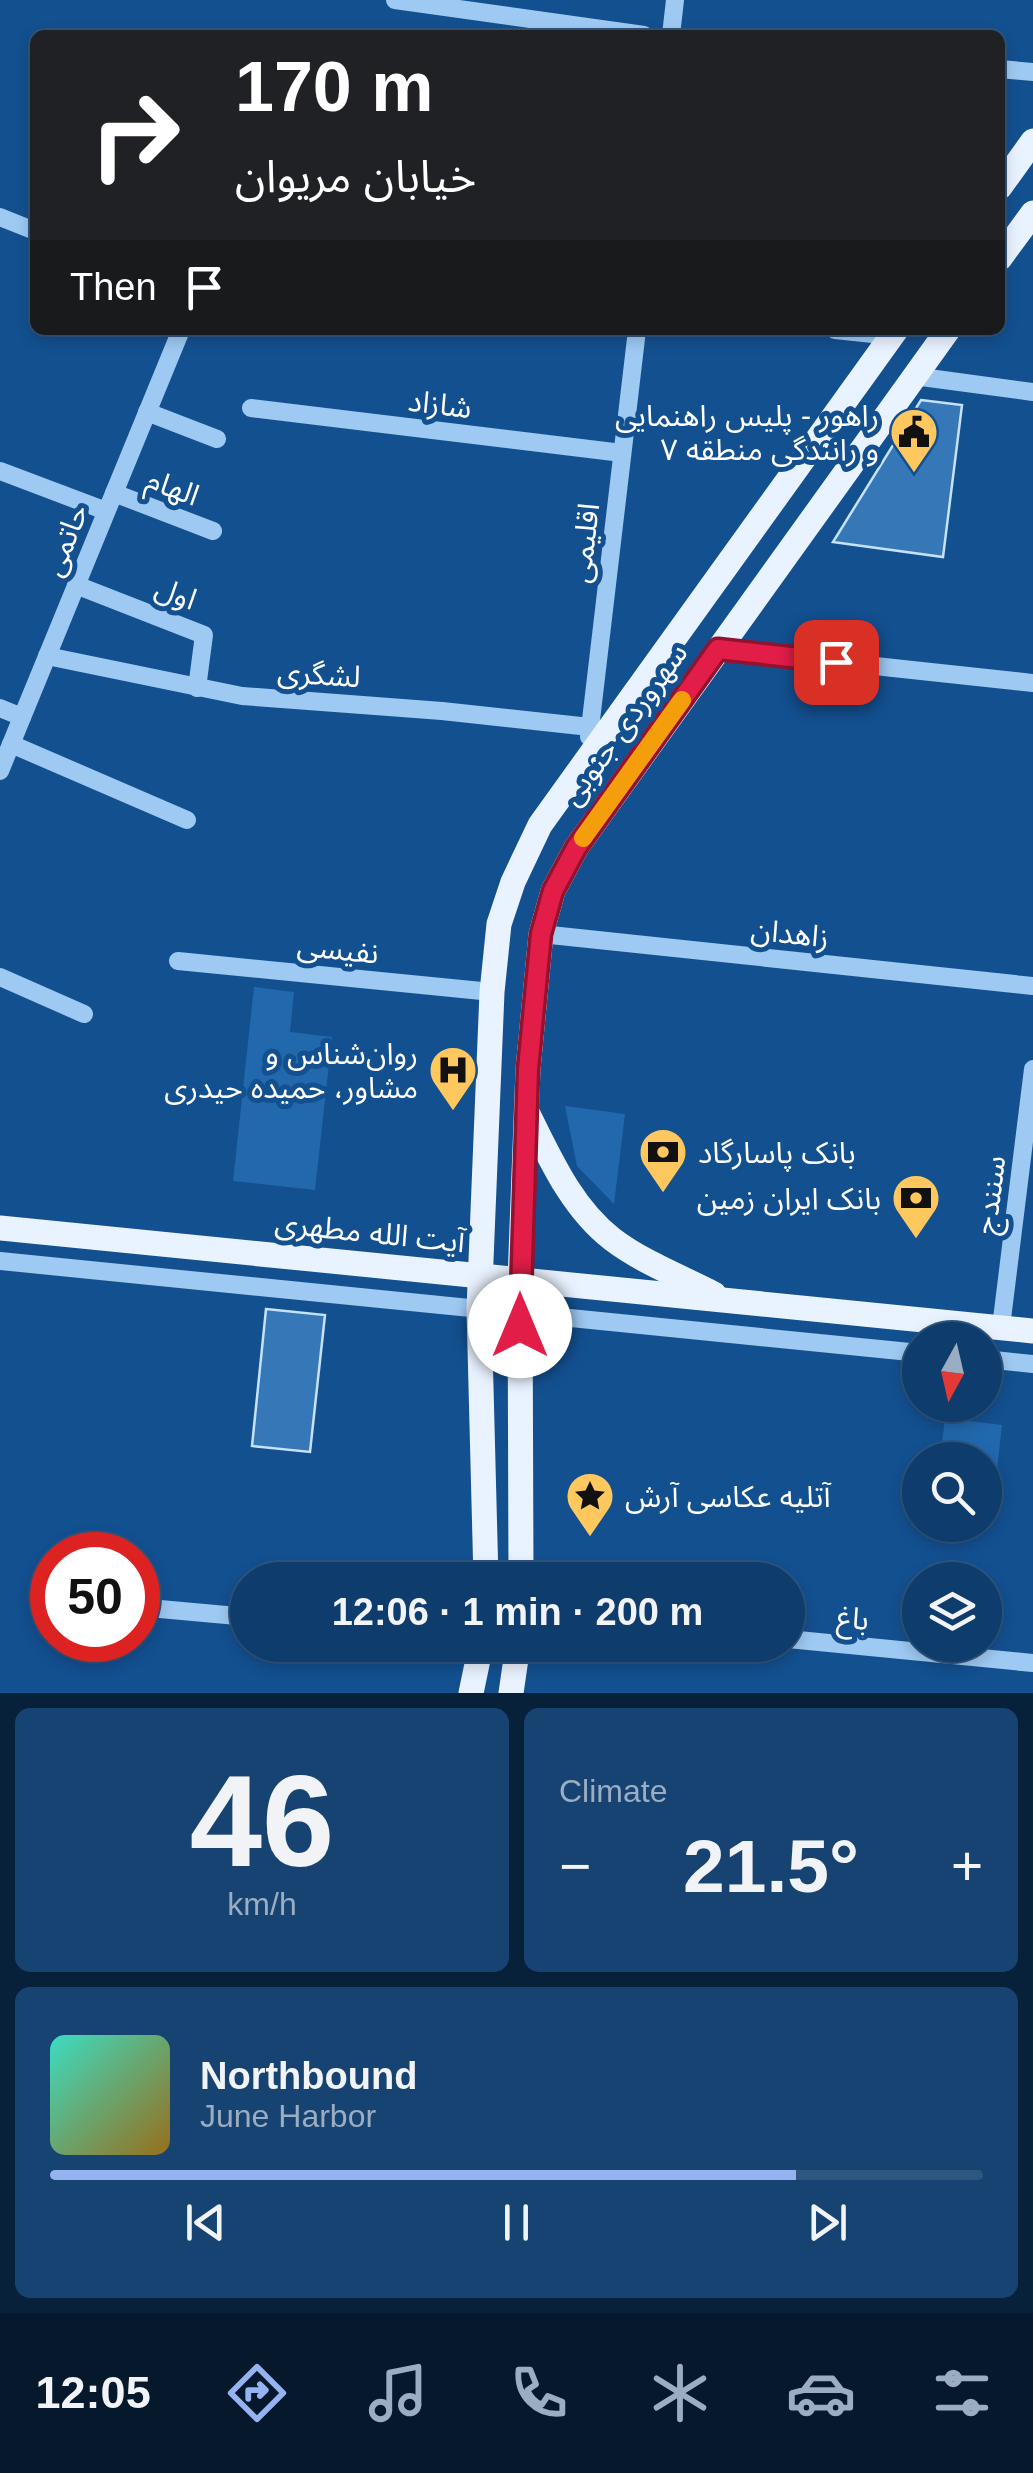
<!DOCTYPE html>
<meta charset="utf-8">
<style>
body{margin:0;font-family:Helvetica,"Noto Sans Arabic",sans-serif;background:#174372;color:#f1f3f6;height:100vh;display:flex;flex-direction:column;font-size:38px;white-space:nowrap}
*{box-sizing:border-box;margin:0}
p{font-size:32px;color:#9badc2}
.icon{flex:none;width:55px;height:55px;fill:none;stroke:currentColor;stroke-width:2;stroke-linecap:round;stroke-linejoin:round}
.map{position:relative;height:1693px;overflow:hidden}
.details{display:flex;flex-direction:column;gap:15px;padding:15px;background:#08213b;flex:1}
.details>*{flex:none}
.top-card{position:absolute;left:30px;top:30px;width:975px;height:305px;border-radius:15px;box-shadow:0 5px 15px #0003,0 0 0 2px #2e567f;background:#202124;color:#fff;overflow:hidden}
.needle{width:65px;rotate:188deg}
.tools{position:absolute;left:902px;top:1322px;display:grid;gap:20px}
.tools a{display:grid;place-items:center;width:100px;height:100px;border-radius:50%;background:#0e3c6c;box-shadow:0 5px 15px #0003,0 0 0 2px #2e567f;font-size:50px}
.speed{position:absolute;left:30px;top:1532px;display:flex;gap:20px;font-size:50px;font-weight:700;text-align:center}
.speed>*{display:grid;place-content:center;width:130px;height:130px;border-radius:50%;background:#0e3c6c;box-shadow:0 5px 15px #0003,0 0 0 2px #2e567f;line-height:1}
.speed .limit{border:15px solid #d22;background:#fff;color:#111}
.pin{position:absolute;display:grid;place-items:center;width:85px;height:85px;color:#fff;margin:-42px;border-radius:20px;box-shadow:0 5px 15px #0006}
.me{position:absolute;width:110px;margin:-55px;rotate:0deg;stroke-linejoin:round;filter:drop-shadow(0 0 8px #0008)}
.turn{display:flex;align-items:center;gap:35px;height:210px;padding:0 40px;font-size:45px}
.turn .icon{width:130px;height:130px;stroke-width:2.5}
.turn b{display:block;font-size:70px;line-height:85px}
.then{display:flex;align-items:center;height:95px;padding:0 40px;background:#0003;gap:20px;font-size:38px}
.big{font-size:75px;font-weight:700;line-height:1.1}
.details .card{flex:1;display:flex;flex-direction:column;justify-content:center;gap:15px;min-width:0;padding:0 35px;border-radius:15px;background:#174372}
.details .dial{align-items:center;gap:0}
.dial b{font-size:130px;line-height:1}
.song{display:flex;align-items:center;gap:30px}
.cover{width:120px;height:120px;border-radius:15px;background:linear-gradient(135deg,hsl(170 70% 55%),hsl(40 70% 35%))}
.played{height:10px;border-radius:5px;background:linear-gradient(90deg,#95b2f1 80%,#2e567f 80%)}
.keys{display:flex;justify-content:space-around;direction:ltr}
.heat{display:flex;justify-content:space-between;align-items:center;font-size:55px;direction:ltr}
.details .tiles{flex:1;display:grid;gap:15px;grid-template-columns:1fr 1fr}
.card:last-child{grid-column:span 2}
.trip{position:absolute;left:230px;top:1562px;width:575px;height:100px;border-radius:50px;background:#0e3c6c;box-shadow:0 5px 15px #0003,0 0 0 2px #2e567f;font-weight:700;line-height:100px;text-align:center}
.tabs{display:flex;height:160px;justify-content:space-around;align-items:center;background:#06182b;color:#9badc2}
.tabs .icon{width:70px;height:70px}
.tabs .active{color:#95b2f1}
.tabs b{font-size:45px;color:#f1f3f6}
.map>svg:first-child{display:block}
</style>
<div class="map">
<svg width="1033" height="1693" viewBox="0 0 1033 1693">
<rect width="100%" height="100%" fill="#135090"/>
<!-- green -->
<g fill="#2268ad">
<polygon points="254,987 294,992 290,1032 332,1037 315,1190 233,1181"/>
<polygon points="565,1106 625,1114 614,1204 577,1166"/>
<polygon points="945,1418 1002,1425 991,1524 985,1524 985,1460 940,1460"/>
</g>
<!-- building -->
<g fill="#3677b7" stroke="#c5e1fc" stroke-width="2.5">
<polygon points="921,400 962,405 943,557 833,542"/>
<polygon points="266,1309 325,1315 310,1452 252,1446"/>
</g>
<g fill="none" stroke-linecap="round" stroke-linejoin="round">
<!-- minor -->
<g stroke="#9ec9f2" stroke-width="18">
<polyline points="395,0 644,35"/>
<polyline points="671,35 675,0"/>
<polyline points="1000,69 1033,72"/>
<polyline points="0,217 35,231"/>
<polyline points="835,330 892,336"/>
<polyline points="914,376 1033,392"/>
<polyline points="251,408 622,453"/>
<polyline points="147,412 217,439"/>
<polyline points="0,471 106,511"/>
<polyline points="114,493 213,531"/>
<polyline points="76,585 204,635 197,688"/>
<polyline points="717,649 1033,683"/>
<polyline points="47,656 242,696 442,711 590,727"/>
<polyline points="0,708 22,717"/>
<polyline points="589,737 637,330"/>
<polyline points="11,744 187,820"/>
<polyline points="0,771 181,330"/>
<polyline points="541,934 1033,986"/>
<polyline points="178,961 492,992"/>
<polyline points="0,977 84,1014"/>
<polyline points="0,1261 920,1353"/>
<polyline points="1001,1327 1033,1069"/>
<polyline points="985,1359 1033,1364"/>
<polyline points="138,1607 248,1617"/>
<polyline points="788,1639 1033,1663"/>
</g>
<!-- major -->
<g stroke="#e9f3ff" stroke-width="25">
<polyline points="1000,187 1033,141"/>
<polyline points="1000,258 1033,213"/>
<path d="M527,1112c23,46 44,95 85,127 30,23 69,38 102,55"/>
<polyline points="0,1228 1033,1331"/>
<polyline points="486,1580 479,1309 492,992 499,924 513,882 540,825 896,330"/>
<polyline points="521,1580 520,1280 528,1069 541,934 553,891 576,848 948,330"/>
<polyline points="471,1693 481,1645"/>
<polyline points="511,1693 518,1645"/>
</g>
</g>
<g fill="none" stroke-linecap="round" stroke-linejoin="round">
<!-- route casing -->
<g stroke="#92132f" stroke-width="25">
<polyline id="route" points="520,1326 528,1069 541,934 553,891 576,848 718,649 836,662"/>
</g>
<!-- route -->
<use href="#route" stroke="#e11d48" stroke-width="18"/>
<!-- slow -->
<polyline stroke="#f59e0b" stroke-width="18" points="583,838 682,700"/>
</g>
<!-- icons -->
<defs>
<g id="civic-pin" transform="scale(2.5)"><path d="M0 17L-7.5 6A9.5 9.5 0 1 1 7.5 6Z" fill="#ffc85f" stroke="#135090"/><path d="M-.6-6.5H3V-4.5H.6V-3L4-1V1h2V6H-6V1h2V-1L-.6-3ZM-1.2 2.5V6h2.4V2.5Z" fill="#111"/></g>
<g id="hospital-pin" transform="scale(2.5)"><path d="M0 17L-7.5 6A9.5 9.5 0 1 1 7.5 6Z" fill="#ffc85f" stroke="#135090"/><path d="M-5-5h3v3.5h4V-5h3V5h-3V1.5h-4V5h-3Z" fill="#111"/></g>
<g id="bank-pin" transform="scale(2.5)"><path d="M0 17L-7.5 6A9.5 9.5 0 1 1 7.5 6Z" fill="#ffc85f" stroke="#135090"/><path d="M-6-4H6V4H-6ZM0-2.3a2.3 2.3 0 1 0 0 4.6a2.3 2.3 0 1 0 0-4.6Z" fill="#111"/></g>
<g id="sight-pin" transform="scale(2.5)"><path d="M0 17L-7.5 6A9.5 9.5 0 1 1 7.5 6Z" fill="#ffc85f" stroke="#135090"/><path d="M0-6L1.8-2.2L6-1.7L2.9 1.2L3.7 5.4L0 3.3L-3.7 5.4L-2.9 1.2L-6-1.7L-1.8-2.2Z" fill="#111"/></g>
</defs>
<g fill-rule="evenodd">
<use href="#civic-pin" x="914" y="432"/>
<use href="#hospital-pin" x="453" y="1070"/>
<use href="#bank-pin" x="663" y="1152"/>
<use href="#bank-pin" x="916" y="1198"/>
<use href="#sight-pin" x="590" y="1496"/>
</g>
<g text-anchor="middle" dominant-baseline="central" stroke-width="10" stroke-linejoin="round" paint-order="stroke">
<!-- street labels -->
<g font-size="30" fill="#fff" stroke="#135090">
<text transform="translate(440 404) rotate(7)">شازاد</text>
<text transform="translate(173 487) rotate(21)">الهام</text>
<text transform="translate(65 540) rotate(-68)">حاتمی</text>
<text transform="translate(584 543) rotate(-83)">اقلیمی</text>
<text transform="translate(176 593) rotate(21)">اول</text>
<text transform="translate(319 674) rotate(4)">لشگری</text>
<text transform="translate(624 724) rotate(-54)">سهروردی جنوبی</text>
<text transform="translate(790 933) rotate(6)">زاهدان</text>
<text transform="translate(338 949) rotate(6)">نفیسی</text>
<text transform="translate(990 1195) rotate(-83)">سنندج</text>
<text transform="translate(370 1232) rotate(6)">آیت الله مطهری</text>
<text transform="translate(853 1618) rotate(6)">باغ</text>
</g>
<!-- poi labels -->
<g font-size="30" fill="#fff" stroke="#135090" text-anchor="end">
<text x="879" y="415">راهور - پلیس راهنمایی<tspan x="879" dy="34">و رانندگی منطقه ۷</tspan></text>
<text x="418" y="1053">روان‌شناس و<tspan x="418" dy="34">مشاور، حمیده حیدری</tspan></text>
<text x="698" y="1152" text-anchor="start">بانک پاسارگاد</text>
<text x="881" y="1198">بانک ایران زمین</text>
<text x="625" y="1496" text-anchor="start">آتلیه عکاسی آرش</text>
</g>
</g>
</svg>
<div class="tools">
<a><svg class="needle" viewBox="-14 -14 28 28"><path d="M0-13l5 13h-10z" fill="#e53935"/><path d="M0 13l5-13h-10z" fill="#9badc2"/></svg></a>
<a><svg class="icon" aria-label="search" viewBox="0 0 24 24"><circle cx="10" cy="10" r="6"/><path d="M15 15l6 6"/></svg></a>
<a><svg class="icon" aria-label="layers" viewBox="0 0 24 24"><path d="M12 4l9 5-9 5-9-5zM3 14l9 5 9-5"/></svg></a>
</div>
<div class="speed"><div class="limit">50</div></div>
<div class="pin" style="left:836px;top:662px;background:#d93025"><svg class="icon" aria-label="arrive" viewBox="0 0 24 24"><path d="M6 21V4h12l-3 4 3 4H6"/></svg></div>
<svg class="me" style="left:520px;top:1326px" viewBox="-20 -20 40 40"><circle r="19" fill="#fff"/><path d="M0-13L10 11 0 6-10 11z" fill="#e11d48"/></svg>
<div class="trip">12:06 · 1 min · 200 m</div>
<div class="top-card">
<div class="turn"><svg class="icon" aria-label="right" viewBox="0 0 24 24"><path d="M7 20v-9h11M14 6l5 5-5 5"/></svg><div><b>170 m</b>خیابان مریوان</div></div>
<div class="then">Then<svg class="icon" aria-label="arrive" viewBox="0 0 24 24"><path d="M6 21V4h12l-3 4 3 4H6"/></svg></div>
</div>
</div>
<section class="details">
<div class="tiles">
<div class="card dial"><b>46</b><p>km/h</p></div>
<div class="card"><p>Climate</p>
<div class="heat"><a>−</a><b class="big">21.5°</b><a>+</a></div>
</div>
<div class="card">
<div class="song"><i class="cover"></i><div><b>Northbound</b><p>June Harbor</p></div></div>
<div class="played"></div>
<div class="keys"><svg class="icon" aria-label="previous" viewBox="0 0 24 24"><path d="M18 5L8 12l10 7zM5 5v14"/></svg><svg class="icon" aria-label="pause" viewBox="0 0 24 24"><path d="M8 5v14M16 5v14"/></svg><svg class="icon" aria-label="next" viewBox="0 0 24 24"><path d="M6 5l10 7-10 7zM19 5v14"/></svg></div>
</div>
</div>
</section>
<nav class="tabs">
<b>12:05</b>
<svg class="icon active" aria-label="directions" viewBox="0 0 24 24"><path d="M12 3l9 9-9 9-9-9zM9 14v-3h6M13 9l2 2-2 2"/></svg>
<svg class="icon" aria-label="music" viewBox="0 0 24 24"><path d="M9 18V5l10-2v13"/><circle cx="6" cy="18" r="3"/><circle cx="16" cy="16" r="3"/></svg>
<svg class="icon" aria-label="phone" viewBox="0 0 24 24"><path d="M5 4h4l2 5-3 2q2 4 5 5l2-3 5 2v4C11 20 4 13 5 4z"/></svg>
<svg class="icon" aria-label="climate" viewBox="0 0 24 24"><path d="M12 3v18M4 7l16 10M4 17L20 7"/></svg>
<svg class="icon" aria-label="car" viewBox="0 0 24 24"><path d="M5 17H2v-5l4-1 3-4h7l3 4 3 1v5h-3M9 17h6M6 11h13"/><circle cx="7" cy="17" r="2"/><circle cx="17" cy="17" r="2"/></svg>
<svg class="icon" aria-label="filters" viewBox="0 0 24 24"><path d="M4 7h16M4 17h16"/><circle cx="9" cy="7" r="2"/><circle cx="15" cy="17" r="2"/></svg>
</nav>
